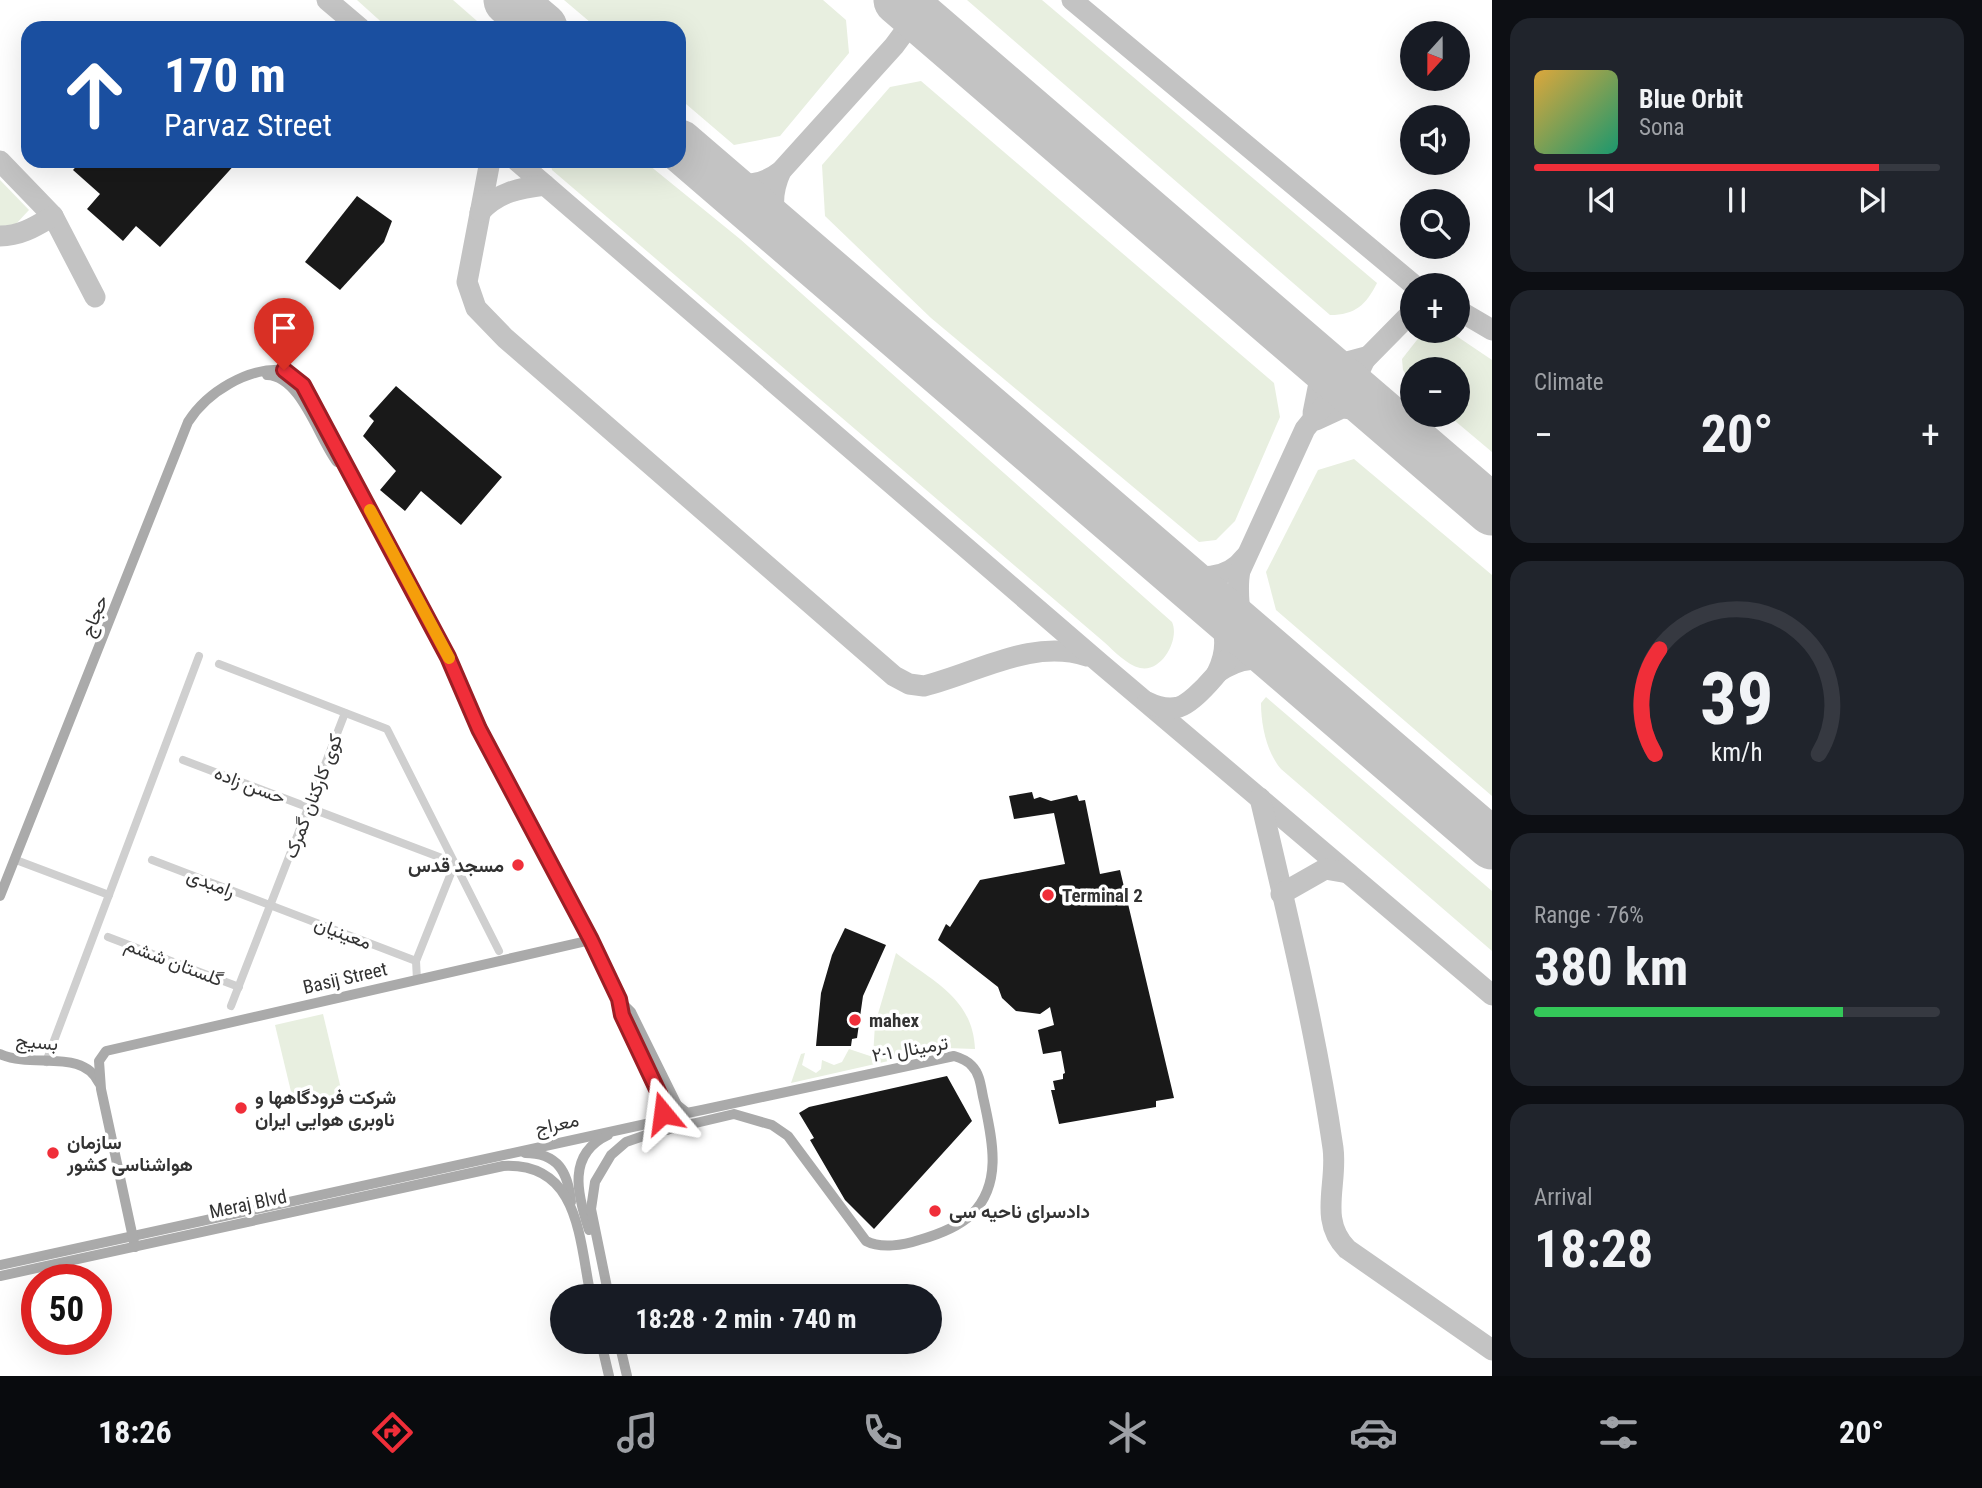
<!DOCTYPE html>
<meta charset="utf-8">
<style>
body{margin:0;font-family:"Roboto Condensed",Vazirmatn,sans-serif;background:#20242c;color:#f1f3f6;height:100vh;display:flex;flex-direction:column;font-size:26px;white-space:nowrap}
*{box-sizing:border-box;margin:0}
p{font-size:23px;color:#9ea1a6}
.icon{flex:none;width:38px;height:38px;fill:none;stroke:currentColor;stroke-width:2;stroke-linecap:round;stroke-linejoin:round}
.map{position:relative;flex:1;overflow:hidden}
.panel{display:flex;flex-direction:column;gap:18px;padding:18px;background:#0d0f14;width:490px}
.panel>*{flex:none}
.top-card{position:absolute;left:21px;top:21px;width:665px;height:147px;border-radius:21px;box-shadow:0 7px 28px #0002;background:#1a4fa0;color:#fff;overflow:hidden}
.needle{width:46px;rotate:201deg}
.fabs{position:absolute;left:1400px;top:21px;display:grid;gap:14px}
.fabs a{display:grid;place-items:center;width:70px;height:70px;border-radius:50%;background:#171b24;box-shadow:0 7px 28px #0002;font-size:35px}
.speed{position:absolute;left:21px;top:1264px;display:flex;gap:14px;font-size:35px;font-weight:700;text-align:center}
.speed>*{display:grid;place-content:center;width:91px;height:91px;border-radius:50%;background:#171b24;box-shadow:0 7px 28px #0002;line-height:1}
.speed .limit{border:10px solid #d22;background:#fff;color:#111}
.pin{position:absolute;display:grid;place-items:center;width:60px;height:60px;color:#fff;margin:-72px -30px;border-radius:50% 50% 50% 0;rotate:-45deg;box-shadow:0 0 7px #0007}
.pin .icon{rotate:45deg}
.me{position:absolute;width:77px;margin:-38px;rotate:344deg;stroke-linejoin:round;filter:drop-shadow(0 0 5px #0008)}
.turn{display:flex;align-items:center;gap:24px;height:147px;padding:0 28px;font-size:32px}
.turn .icon{width:91px;height:91px;stroke-width:2.5}
.turn b{display:block;font-size:49px;line-height:60px}
.big{font-size:52px;font-weight:700;line-height:1.1}
.panel .card{flex:1;display:flex;flex-direction:column;justify-content:center;gap:10px;min-width:0;padding:0 24px;border-radius:21px;background:#20242c}
.panel .dial{align-items:center;gap:0}
.dial svg{height:182px;overflow:visible;fill:none;stroke:#363941;stroke-width:7;stroke-linecap:round;text-anchor:middle}
.dial text{fill:#f1f3f6;stroke:none}
.song{display:flex;align-items:center;gap:21px}
.cover{width:84px;height:84px;border-radius:10px;background:linear-gradient(135deg,hsl(40 70% 55%),hsl(160 70% 35%))}
.played{height:7px;border-radius:4px;background:linear-gradient(90deg,#f02e39 85%,#363941 85%)}
.keys{display:flex;justify-content:space-around;direction:ltr}
.heat{display:flex;justify-content:space-between;align-items:center;font-size:38px;direction:ltr}
.charge{height:10px;border-radius:5px;background:linear-gradient(90deg,#34c759 76%,#363941 0)}
.trip{position:absolute;left:550px;top:1284px;width:392px;height:70px;border-radius:35px;background:#171b24;box-shadow:0 7px 28px #0002;font-weight:700;line-height:70px;text-align:center}
.menu{display:flex;height:112px;justify-content:space-around;align-items:center;background:#090b0e;color:#9ea1a6}
.menu .icon{width:49px;height:49px}
.menu .current{color:#f02e39}
.menu b{font-size:32px;color:#f1f3f6}
main{display:flex;flex:1;min-height:0}
.map>svg:first-child{display:block}
</style>
<main>
<div class="map">
<svg width="1492" height="1376" viewBox="0 0 1492 1376">
<rect width="100%" height="100%" fill="#fff"/>
<!-- green -->
<g fill="#e8efe0">
<polygon points="357,0 453,0 485,28 388,28"/>
<polygon points="564,0 823,0 846,20 849,53 780,136 734,145 679,98 679,28 597,28"/>
<path d="M967,0h75l335,283c-11,22 -22,32 -47,32z"/>
<polygon points="921,81 1274,383 1280,417 1235,521 1216,540 1199,542 931,318 825,216 822,165 890,87"/>
<path d="M550,161h94l96,78 432,383c8,17 -10,51 -32,46 -13,-3 -26,-17 -36,-26l-552,-472z"/>
<polygon points="0,180 29,210 15,225 0,226"/>
<polygon points="1424,331 1449,331 1492,360 1492,452 1448,415 1458,415 1458,369 1412,369 1412,384 1403,370 1402,359"/>
<polygon points="1354,459 1492,575 1492,796 1276,610 1266,572 1318,470"/>
<path d="M1266,697l226,194v60l-211,-182c-14,-16 -20,-43 -20,-66z"/>
<path d="M896,953c36,28 77,45 79,96l-29,-1 -155,35 10,-29 4,-1 -3,12 14,8 5,-4 1,-9 12,5 8,-3 7,-13 24,8 2,-33z"/>
<polygon points="323,1014 342,1093 294,1104 275,1025"/>
</g>
<g fill="none" stroke-linecap="round" stroke-linejoin="round">
<!-- taxiway -->
<g stroke="#c3c3c3" stroke-width="21">
<polyline points="327,0 360,28"/>
<polyline points="1072,0 1414,285"/>
<polyline points="0,161 53,216 95,297"/>
<path d="M490,161l-23,121 9,26 29,30 389,338 15,8 15,2c53,-13 108,-48 163,-30"/>
<polyline points="517,161 1101,664 1492,995"/>
<path d="M781,171c-10,22 -10,41 1,62"/>
<path d="M721,180c23,7 41,6 60,-9l113,-125 23,-31 6,-15"/>
<path d="M480,212c18,-20 40,-24 65,-27"/>
<path d="M0,236c21,0 36,-10 53,-20"/>
<polyline points="1458,310 1492,330"/>
<polyline points="1311,354 1319,383 1313,413"/>
<polyline points="1311,354 1340,364 1366,357 1358,374 1363,400"/>
<polyline points="1316,420 1342,408 1377,411"/>
<path d="M1172,569c25,11 55,12 73,-12"/>
<path d="M1209,601c17,24 21,46 8,72 23,-16 43,-18 69,-5"/>
<path d="M1147,702c10,5 20,8 32,5 18,-6 56,-51 60,-70 4,-22 -4,-43 1,-66l65,-142 38,-47 69,-70"/>
<path d="M1260,798c27,115 56,233 73,350 5,36 -15,72 14,101l145,101"/>
<polyline points="1281,894 1325,869 1348,873"/>
</g>
<!-- runway -->
<g stroke="#c3c3c3" stroke-width="51">
<polyline points="509,0 542,28"/>
<polyline points="899,0 1492,510"/>
<polyline points="679,145 1492,844"/>
</g>
</g>
<!-- building -->
<g fill="#191919">
<polygon points="81,161 238,161 160,247 136,226 123,241 87,209 100,194 73,170"/>
<polygon points="357,196 392,221 384,242 340,290 305,262"/>
<polygon points="396,386 502,477 461,525 421,491 405,511 380,490 396,471 363,436 374,421 369,416"/>
<polygon points="1032,792 1034,799 1040,797 1051,801 1077,795 1079,801 1085,800 1100,874 1120,870 1174,1098 1156,1101 1156,1107 1059,1124 1051,1090 1055,1090 1053,1081 1063,1079 1063,1074 1065,1073 1061,1051 1043,1054 1038,1030 1054,1025 1050,1007 1040,1014 1016,1011 1002,998 998,987 938,940 946,924 950,927 980,880 1065,864 1054,813 1014,819 1009,796"/>
<polygon points="845,928 886,945 863,996 857,1038 852,1039 851,1046 816,1046 821,993 832,955"/>
<polygon points="947,1076 972,1121 874,1229 845,1200 810,1140 814,1138 799,1113 809,1107"/>
</g>
<g fill="none" stroke-linecap="round" stroke-linejoin="round">
<!-- minor -->
<g stroke="#cfcfcf" stroke-width="8">
<polyline points="219,664 387,729 499,951"/>
<polyline points="183,760 455,863 416,961 417,980"/>
<polyline points="16,860 109,895"/>
<polyline points="152,860 416,961"/>
<polyline points="108,937 239,987"/>
<polyline points="231,1006 345,713"/>
<polyline points="46,1062 199,656"/>
</g>
<!-- major -->
<g stroke="#aaa" stroke-width="10">
<path d="M267,375c34,1 51,62 70,87"/>
<path d="M0,896l188,-474c19,-30 60,-55 96,-52l19,15 145,272 31,72 112,211 28,59 3,16 42,89 -4,14 -14,6 -646,141"/>
<polyline points="620,1001 631,1012 677,1105 675,1121 667,1130"/>
<path d="M0,1054c33,15 83,-6 99,29"/>
<path d="M525,1153c33,0 43,19 46,49"/>
<path d="M589,1230c-12,-36 -22,-76 19,-95"/>
<polyline points="135,1247 101,1089 99,1061 106,1051 591,940"/>
<path d="M0,1276l503,-110c77,-4 76,74 88,131"/>
<path d="M609,1297l-18,-88 4,-27 16,-27 15,-13 23,-8 85,-20 38,11 16,11 78,105c15,8 38,4 53,-1 18,-5 39,-13 53,-26 31,-31 20,-75 12,-113 -3,-11 -3,-26 -12,-35 -5,-6 -11,-8 -18,-10l-252,54 -15,3 -10,-8"/>
<polyline points="601,1342 609,1376"/>
<polyline points="619,1342 627,1376"/>
</g>
</g>
<g fill="none" stroke-linecap="round" stroke-linejoin="round">
<!-- route casing -->
<g stroke="#9c1e25" stroke-width="18">
<polyline id="route" points="284,370 303,385 448,657 479,729 591,940 619,999 622,1015 664,1104 663,1113"/>
</g>
<!-- route -->
<use href="#route" stroke="#f02e39" stroke-width="12"/>
<!-- slow -->
<polyline stroke="#f59e0b" stroke-width="12" points="370,510 449,658"/>
</g>
<!-- markers -->
<g fill="#f02e39" stroke="#fff" stroke-width="2.5">
<circle cx="518" cy="865" r="7"/>
<circle cx="1048" cy="895" r="7"/>
<circle cx="855" cy="1020" r="7"/>
<circle cx="241" cy="1108" r="7"/>
<circle cx="53" cy="1153" r="7"/>
<circle cx="935" cy="1211" r="7"/>
</g>
<g text-anchor="middle" dominant-baseline="central" stroke-width="7" stroke-linejoin="round" paint-order="stroke">
<!-- street labels -->
<g font-size="19" fill="#323232" stroke="#fff">
<text transform="translate(94 616) rotate(-68)">حجاج</text>
<text transform="translate(250 785) rotate(21)">حسن زاده</text>
<text transform="translate(313 796) rotate(-69)">کوی کارکنان گمرک</text>
<text transform="translate(211 883) rotate(21)">رامبدی</text>
<text transform="translate(343 933) rotate(21)">معینیان</text>
<text transform="translate(174 962) rotate(21)">گلستان ششم</text>
<text transform="translate(345 978) rotate(-13)">Basij Street</text>
<text transform="translate(37 1042) rotate(5)">بسیج</text>
<text transform="translate(910 1049) rotate(-10)">ترمینال ۱-۲</text>
<text transform="translate(557 1124) rotate(-12)">معراج</text>
<text transform="translate(248 1204) rotate(-12)">Meraj Blvd</text>
</g>
<!-- poi labels -->
<g font-size="19" font-weight="bold" fill="#323232" stroke="#fff" text-anchor="start">
<text x="504" y="865" text-anchor="end">مسجد قدس</text>
<text x="1062" y="895">Terminal 2</text>
<text x="869" y="1020">mahex</text>
<text x="255" y="1097">شرکت فرودگاهها و<tspan x="255" dy="22">ناوبری هوایی ایران</tspan></text>
<text x="67" y="1142">سازمان<tspan x="67" dy="22">هواشناسی کشور</tspan></text>
<text x="949" y="1211">دادسرای ناحیه سی</text>
</g>
</g>
</svg>
<div class="fabs">
<a><svg class="needle" viewBox="-14 -14 28 28"><path d="M0-13l5 13h-10z" fill="#e53935"/><path d="M0 13l5-13h-10z" fill="#9ea1a6"/></svg></a>
<a><svg class="icon" aria-label="sound" viewBox="0 0 24 24"><path d="M4 9h4l5-4v14l-5-4H4zM17 9q2 3 0 6"/></svg></a>
<a><svg class="icon" aria-label="search" viewBox="0 0 24 24"><circle cx="10" cy="10" r="6"/><path d="M15 15l6 6"/></svg></a>
<a>+</a>
<a>−</a>
</div>
<div class="speed"><div class="limit">50</div></div>
<div class="pin" style="left:284px;top:370px;background:#d93025"><svg class="icon" aria-label="arrive" viewBox="0 0 24 24"><path d="M6 21V4h12l-3 4 3 4H6"/></svg></div>
<svg class="me" style="left:663px;top:1113px" viewBox="-20 -20 40 40"><path d="M0-17L14 15 0 8-14 15z" fill="#f02e39" stroke="#fff" stroke-width="4"/></svg>
<div class="trip">18:28 · 2 min · 740 m</div>
<div class="top-card">
<div class="turn"><svg class="icon" aria-label="ahead" viewBox="0 0 24 24"><path d="M12 20V5M6 11l6-6 6 6"/></svg><div><b>170 m</b>Parvaz Street</div></div>
</div>
</div>
<section class="panel">
<div class="card">
<div class="song"><i class="cover"></i><div><b>Blue Orbit</b><p>Sona</p></div></div>
<div class="played"></div>
<div class="keys"><svg class="icon" aria-label="previous" viewBox="0 0 24 24"><path d="M18 5L8 12l10 7zM5 5v14"/></svg><svg class="icon" aria-label="pause" viewBox="0 0 24 24"><path d="M8 5v14M16 5v14"/></svg><svg class="icon" aria-label="next" viewBox="0 0 24 24"><path d="M6 5l10 7-10 7zM19 5v14"/></svg></div>
</div>
<div class="card"><p>Climate</p>
<div class="heat"><a>−</a><b class="big">20°</b><a>+</a></div>
</div>
<div class="card dial"><svg viewBox="0 0 100 80">
<path d="M14 69A42 42 0 1 1 86 69"/>
<path d="M14 69A42 42 0 0 1 16 23" stroke="#f02e39"/>
<text x="50" y="56" font-size="32" font-weight="700">39</text>
<text x="50" y="72" font-size="11">km/h</text>
</svg></div>
<div class="card"><p>Range · 76%</p><b class="big">380 km</b><div class="charge"></div></div>
<div class="card"><p>Arrival</p><b class="big">18:28</b></div>
</section>
</main>
<nav class="menu">
<b>18:26</b>
<svg class="icon current" aria-label="directions" viewBox="0 0 24 24"><path d="M12 3l9 9-9 9-9-9zM9 14v-3h6M13 9l2 2-2 2"/></svg>
<svg class="icon" aria-label="music" viewBox="0 0 24 24"><path d="M9 18V5l10-2v13"/><circle cx="6" cy="18" r="3"/><circle cx="16" cy="16" r="3"/></svg>
<svg class="icon" aria-label="phone" viewBox="0 0 24 24"><path d="M5 4h4l2 5-3 2q2 4 5 5l2-3 5 2v4C11 20 4 13 5 4z"/></svg>
<svg class="icon" aria-label="climate" viewBox="0 0 24 24"><path d="M12 3v18M4 7l16 10M4 17L20 7"/></svg>
<svg class="icon" aria-label="car" viewBox="0 0 24 24"><path d="M5 17H2v-5l4-1 3-4h7l3 4 3 1v5h-3M9 17h6M6 11h13"/><circle cx="7" cy="17" r="2"/><circle cx="17" cy="17" r="2"/></svg>
<svg class="icon" aria-label="filters" viewBox="0 0 24 24"><path d="M4 7h16M4 17h16"/><circle cx="9" cy="7" r="2"/><circle cx="15" cy="17" r="2"/></svg>
<b>20°</b>
</nav>
